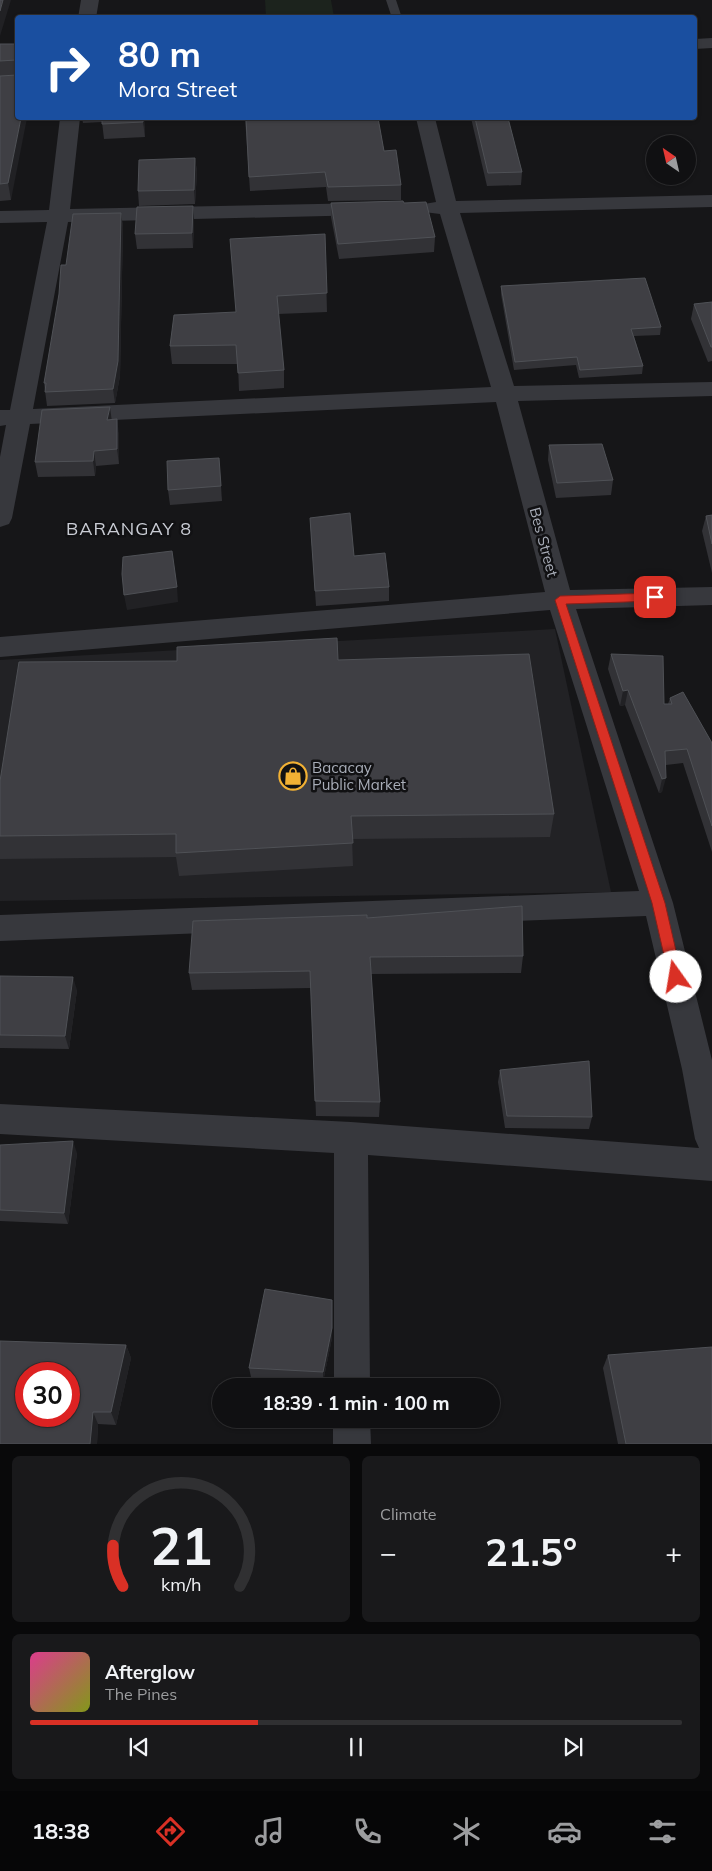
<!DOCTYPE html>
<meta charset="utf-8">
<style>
body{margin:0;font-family:Mulish,sans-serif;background:#19191b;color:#f1f3f6;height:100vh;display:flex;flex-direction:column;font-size:19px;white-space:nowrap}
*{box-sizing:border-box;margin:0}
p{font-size:16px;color:#9c9d9f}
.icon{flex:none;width:28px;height:28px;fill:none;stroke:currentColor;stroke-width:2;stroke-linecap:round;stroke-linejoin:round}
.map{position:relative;height:1444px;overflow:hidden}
.drawer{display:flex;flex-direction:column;gap:12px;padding:12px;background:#09090a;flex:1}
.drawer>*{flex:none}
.hud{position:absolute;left:15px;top:15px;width:682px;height:105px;border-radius:5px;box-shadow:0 1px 4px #0004,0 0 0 1px #303032;background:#1a4fa0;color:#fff;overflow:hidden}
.needle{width:32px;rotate:326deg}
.controls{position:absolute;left:646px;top:135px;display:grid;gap:10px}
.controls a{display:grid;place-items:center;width:50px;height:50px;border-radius:50%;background:#101012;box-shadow:0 1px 4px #0004,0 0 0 1px #303032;font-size:25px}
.speed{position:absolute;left:15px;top:1362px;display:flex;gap:10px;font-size:25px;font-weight:700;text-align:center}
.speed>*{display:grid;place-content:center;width:65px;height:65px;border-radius:50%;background:#101012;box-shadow:0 1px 4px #0004,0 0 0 1px #303032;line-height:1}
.speed .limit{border:8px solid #d22;background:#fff;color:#111}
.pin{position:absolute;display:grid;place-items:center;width:42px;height:42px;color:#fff;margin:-21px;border-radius:10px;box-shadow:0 2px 8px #0006}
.me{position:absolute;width:55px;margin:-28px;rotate:347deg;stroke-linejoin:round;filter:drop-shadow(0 0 4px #0008)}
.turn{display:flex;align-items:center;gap:18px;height:105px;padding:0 20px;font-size:22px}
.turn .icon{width:65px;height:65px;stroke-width:2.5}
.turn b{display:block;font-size:35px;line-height:42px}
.big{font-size:38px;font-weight:700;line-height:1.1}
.drawer .widget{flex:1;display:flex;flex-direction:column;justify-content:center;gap:8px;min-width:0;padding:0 18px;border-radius:8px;background:#19191b}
.drawer .dial{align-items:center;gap:0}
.dial svg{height:130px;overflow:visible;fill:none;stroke:#303032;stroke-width:7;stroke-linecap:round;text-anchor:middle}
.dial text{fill:#f1f3f6;stroke:none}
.song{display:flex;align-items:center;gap:15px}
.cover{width:60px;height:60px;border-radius:8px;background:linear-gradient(135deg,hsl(330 70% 55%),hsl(70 70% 35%))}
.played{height:5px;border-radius:2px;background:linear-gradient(90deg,#d93025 35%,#303032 35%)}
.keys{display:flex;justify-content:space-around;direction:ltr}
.heat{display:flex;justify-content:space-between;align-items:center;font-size:28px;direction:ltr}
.drawer .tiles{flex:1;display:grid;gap:12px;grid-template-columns:1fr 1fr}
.widget:last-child{grid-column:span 2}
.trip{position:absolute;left:212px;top:1378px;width:288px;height:50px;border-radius:25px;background:#101012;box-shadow:0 1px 4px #0004,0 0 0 1px #303032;font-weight:700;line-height:50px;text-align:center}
.tabs{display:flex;height:80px;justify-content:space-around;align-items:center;background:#060607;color:#9c9d9f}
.tabs .icon{width:35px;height:35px}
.tabs .selected{color:#d93025}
.tabs b{font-size:22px;color:#f1f3f6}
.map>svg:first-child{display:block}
</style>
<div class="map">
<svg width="712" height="1444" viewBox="0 0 712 1444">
<rect width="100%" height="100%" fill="#161618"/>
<!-- built -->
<polygon fill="#222225" points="555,629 611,892 0,901 0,660"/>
<!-- green -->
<polygon fill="#1c231d" points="265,0 331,0 334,17 266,17"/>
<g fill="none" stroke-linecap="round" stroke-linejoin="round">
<!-- service -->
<polygon fill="#37383d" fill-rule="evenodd" points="386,0 396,0 402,18 392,18"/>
<!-- minor -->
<g fill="#37383d" fill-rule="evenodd">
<polygon points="81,0 99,0 96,18 78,18"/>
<polygon points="712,38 712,48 695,49 695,39"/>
<polygon points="60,118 80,118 70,209 368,203 375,205 378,209 375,213 368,215 68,222 33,409 491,387 440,214 424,212 421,208 424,204 436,202 416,118 435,118 456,201 712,195 712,207 460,213 514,386 712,382 712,396 518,401 570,590 712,587 712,605 576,609 673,903 712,1060 712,1181 368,1155 370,1386 334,1386 334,1153 0,1134 0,1104 351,1122 699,1148 695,1139 682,1069 646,916 0,941 0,915 639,891 550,610 0,657 0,637 545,592 496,402 30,424 12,518 9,524 0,527 0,457 6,425 0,426 0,410 10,410 47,222 0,223 0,211 49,210"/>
<polygon points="333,1419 370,1419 371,1444 333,1444"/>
</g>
</g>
<!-- wall -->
<g fill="#323236">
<polygon points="0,44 18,44 11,200 0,201"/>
<polygon points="695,70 697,73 695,84"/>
<polygon points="82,118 144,118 145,137 104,139 102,122 83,123"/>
<polygon points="245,118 378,118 384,151 401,185 401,200 328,201 326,187 250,191"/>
<polygon points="471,118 508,118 522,172 521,185 487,186"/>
<polygon points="195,158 197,172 195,204 139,206 138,191"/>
<polygon points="331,203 404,203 435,237 434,252 339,259 331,217"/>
<polygon points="121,213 123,227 120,376 115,403 47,406 44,383 66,265"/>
<polygon points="194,221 193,248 137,249 135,234"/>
<polygon points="325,234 327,312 278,314 284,370 284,388 239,391 238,364 172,364 170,346 236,312"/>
<polygon points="501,286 661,327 660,335 634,336 643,366 642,374 579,378 576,365 514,370 501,294"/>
<polygon points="712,302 712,361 708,362 691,319 694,304"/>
<polygon points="112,419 119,434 119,464 96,466 95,476 38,477 35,462"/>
<polygon points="549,445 613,480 611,495 556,498 548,460"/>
<polygon points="220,472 222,501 170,505 168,490"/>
<polygon points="712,515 712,573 702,531 706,516"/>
<polygon points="310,518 389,587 389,601 316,606"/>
<polygon points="611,654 664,704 668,704 670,698 712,743 712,852 683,763 666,765 662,792 659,793 625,705 620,706 608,669"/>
<polygon points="338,660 554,814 550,837 352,839 353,866 179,876 176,857 0,859 0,781"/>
<polygon points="367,918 523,956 521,973 371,974 380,1102 379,1117 316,1116 311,988 192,990 189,973"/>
<polygon points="0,976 77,990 69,1049 0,1048"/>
<polygon points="500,1070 592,1117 589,1129 505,1128 498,1082"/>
<polygon points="0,1145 77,1153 68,1224 0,1221"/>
<polygon points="332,1338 323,1382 251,1377 249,1368"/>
<polygon points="126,1345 131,1358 116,1425 98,1424 97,1444 0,1444"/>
<polygon points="608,1355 712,1444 618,1444 603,1368"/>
</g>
<!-- shaded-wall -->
<g fill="#212124">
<polygon points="3,0 11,0 0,36 0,11"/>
<polygon points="21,118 27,118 11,200 8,183"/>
<polygon points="143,118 144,118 145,137 143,122"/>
<polygon points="195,158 197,172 195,204 194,190"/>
<polygon points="193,206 194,221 193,248 192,233"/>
<polygon points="121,213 123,227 120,376 115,403 113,389"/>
<polygon points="110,407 112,422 107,420"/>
<polygon points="117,419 119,434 119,464 117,449"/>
<polygon points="94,451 96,466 95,476 93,461"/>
<polygon points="177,587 178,602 127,610 124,595"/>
<polygon points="628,690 625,705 620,706 623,691"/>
<polygon points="666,778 662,792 659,793 662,779"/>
<polygon points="73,977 77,990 69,1049 65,1036"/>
<polygon points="73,1141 77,1153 68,1224 64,1213"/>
<polygon points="332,1300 332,1338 323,1382 323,1372"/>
<polygon points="126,1345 131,1358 116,1425 111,1412"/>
<polygon points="93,1412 98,1424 97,1444 90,1444"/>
</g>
<!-- building -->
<g fill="#3f3f44" stroke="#4f5156" fill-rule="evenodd">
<polygon points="0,0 3,0 0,11"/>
<polygon points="0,44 18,44 18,118 21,118 8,183 0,184 0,76 17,75 16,60 0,61"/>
<polygon points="102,118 143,118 143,122 102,124"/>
<polygon points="246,118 378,118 384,151 396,150 401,185 328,187 325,172 249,177"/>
<polygon points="475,118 508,118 522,172 488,173"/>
<polygon points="195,158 194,190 138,191 139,160"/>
<polygon points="403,201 404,203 426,202 435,237 338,244 331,203"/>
<polygon points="193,206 192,233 135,234 137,207"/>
<polygon points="121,213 118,361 113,389 45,392 46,383 44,383 59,294 61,265 66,265 73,214"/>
<polygon points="325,234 327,293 277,296 284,370 238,373 236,345 170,346 174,315 236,312 230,239"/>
<polygon points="645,278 661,327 631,329 643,366 580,370 577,357 515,362 501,286"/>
<polygon points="712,302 712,347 711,347 694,304"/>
<polygon points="110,407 107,420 117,419 117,449 94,451 93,461 35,462 42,410"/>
<polygon points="602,444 613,480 557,483 549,445"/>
<polygon points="219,458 221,486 168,490 167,461"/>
<polygon points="350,513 354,556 385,553 389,587 315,591 310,518"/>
<polygon points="712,515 712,544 706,516"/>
<polygon points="172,551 177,587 124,595 122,574 123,557"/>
<polygon points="337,638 338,660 529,654 554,814 351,816 353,843 176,853 176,834 0,836 0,781 19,662 177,661 177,647"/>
<polygon points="611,654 663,656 664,704 672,704 670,698 683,692 712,743 712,826 687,749 665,751 666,778 662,779 628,690 623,691"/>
<polygon points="522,906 523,956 370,957 380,1102 315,1101 310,971 189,973 193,921 367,915 367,918"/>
<polygon points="0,976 73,977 65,1036 0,1035"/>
<polygon points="589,1061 592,1117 507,1116 500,1070"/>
<polygon points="73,1141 64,1213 0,1210 0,1145"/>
<polygon points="265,1289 332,1300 332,1328 323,1372 249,1368"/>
<path d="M0,1341l126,4 -15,67h-18l-3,32h-90zM26,1374h43v42h-43z"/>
<polygon points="712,1347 712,1444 626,1444 608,1355"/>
</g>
<!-- route -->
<polygon fill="#d93025" stroke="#8d1f18" points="655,593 660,597 655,601 566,604 665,903 682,977 680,981 676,982 671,981 669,977 652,903 555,600 560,596"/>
<!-- icons -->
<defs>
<g id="shop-ring" transform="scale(1.4375)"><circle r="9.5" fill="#111113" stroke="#f2b134" stroke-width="1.5"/><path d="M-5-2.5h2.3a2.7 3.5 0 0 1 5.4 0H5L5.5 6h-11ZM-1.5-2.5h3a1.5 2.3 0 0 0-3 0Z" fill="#f2b134"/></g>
</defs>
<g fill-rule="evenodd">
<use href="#shop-ring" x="293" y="776"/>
</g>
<g text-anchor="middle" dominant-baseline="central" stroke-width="5" stroke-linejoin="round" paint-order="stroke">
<!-- street labels -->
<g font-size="15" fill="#a8adb8" stroke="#111113">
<text transform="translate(544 542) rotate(75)">Bes Street</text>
</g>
<!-- poi labels -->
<g font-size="15" fill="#a8adb8" stroke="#111113" text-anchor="start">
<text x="312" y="767">Bacacay<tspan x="312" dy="17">Public Market</tspan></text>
</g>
<!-- quarter labels -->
<g font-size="18" letter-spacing="1" fill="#c9ccd4" stroke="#111113">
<text x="129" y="528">BARANGAY 8</text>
</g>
</g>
</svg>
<div class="controls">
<a><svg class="needle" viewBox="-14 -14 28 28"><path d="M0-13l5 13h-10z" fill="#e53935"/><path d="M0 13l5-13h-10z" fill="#9c9d9f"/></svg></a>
</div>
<div class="speed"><div class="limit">30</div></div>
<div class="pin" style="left:655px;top:597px;background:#d93025"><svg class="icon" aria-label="arrive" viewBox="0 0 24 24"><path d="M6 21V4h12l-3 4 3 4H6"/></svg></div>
<svg class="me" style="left:676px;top:977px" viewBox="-20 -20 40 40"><circle r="19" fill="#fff"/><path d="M0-13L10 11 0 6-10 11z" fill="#d93025"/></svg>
<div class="trip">18:39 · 1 min · 100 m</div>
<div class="hud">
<div class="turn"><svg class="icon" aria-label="right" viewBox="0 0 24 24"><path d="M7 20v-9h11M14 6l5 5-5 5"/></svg><div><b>80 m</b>Mora Street</div></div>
</div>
</div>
<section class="drawer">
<div class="tiles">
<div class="widget dial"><svg viewBox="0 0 100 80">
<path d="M14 69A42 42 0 1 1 86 69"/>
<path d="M14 69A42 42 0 0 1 8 44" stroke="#d93025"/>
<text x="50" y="56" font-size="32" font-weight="700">21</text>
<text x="50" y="72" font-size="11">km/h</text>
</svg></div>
<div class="widget"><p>Climate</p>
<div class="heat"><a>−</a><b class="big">21.5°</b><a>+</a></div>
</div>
<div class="widget">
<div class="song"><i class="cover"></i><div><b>Afterglow</b><p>The Pines</p></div></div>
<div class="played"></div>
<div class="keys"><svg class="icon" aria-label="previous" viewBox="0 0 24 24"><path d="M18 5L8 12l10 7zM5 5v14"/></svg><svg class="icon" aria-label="pause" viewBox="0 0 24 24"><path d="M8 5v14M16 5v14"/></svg><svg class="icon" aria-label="next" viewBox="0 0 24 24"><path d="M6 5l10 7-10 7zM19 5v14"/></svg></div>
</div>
</div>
</section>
<nav class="tabs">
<b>18:38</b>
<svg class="icon selected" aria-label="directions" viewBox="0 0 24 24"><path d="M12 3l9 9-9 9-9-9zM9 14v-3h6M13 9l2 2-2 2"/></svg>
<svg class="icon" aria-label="music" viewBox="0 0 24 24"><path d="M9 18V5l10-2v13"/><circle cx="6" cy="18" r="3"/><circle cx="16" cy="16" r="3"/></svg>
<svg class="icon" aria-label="phone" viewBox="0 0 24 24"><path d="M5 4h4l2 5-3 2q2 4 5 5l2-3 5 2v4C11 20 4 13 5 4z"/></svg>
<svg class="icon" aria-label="climate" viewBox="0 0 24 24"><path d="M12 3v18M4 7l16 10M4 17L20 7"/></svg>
<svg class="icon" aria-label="car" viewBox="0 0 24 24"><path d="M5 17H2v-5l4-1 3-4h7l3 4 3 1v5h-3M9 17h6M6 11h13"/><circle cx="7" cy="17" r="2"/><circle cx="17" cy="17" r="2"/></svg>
<svg class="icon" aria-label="filters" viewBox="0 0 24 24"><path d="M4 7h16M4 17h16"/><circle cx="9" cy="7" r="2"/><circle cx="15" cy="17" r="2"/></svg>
</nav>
